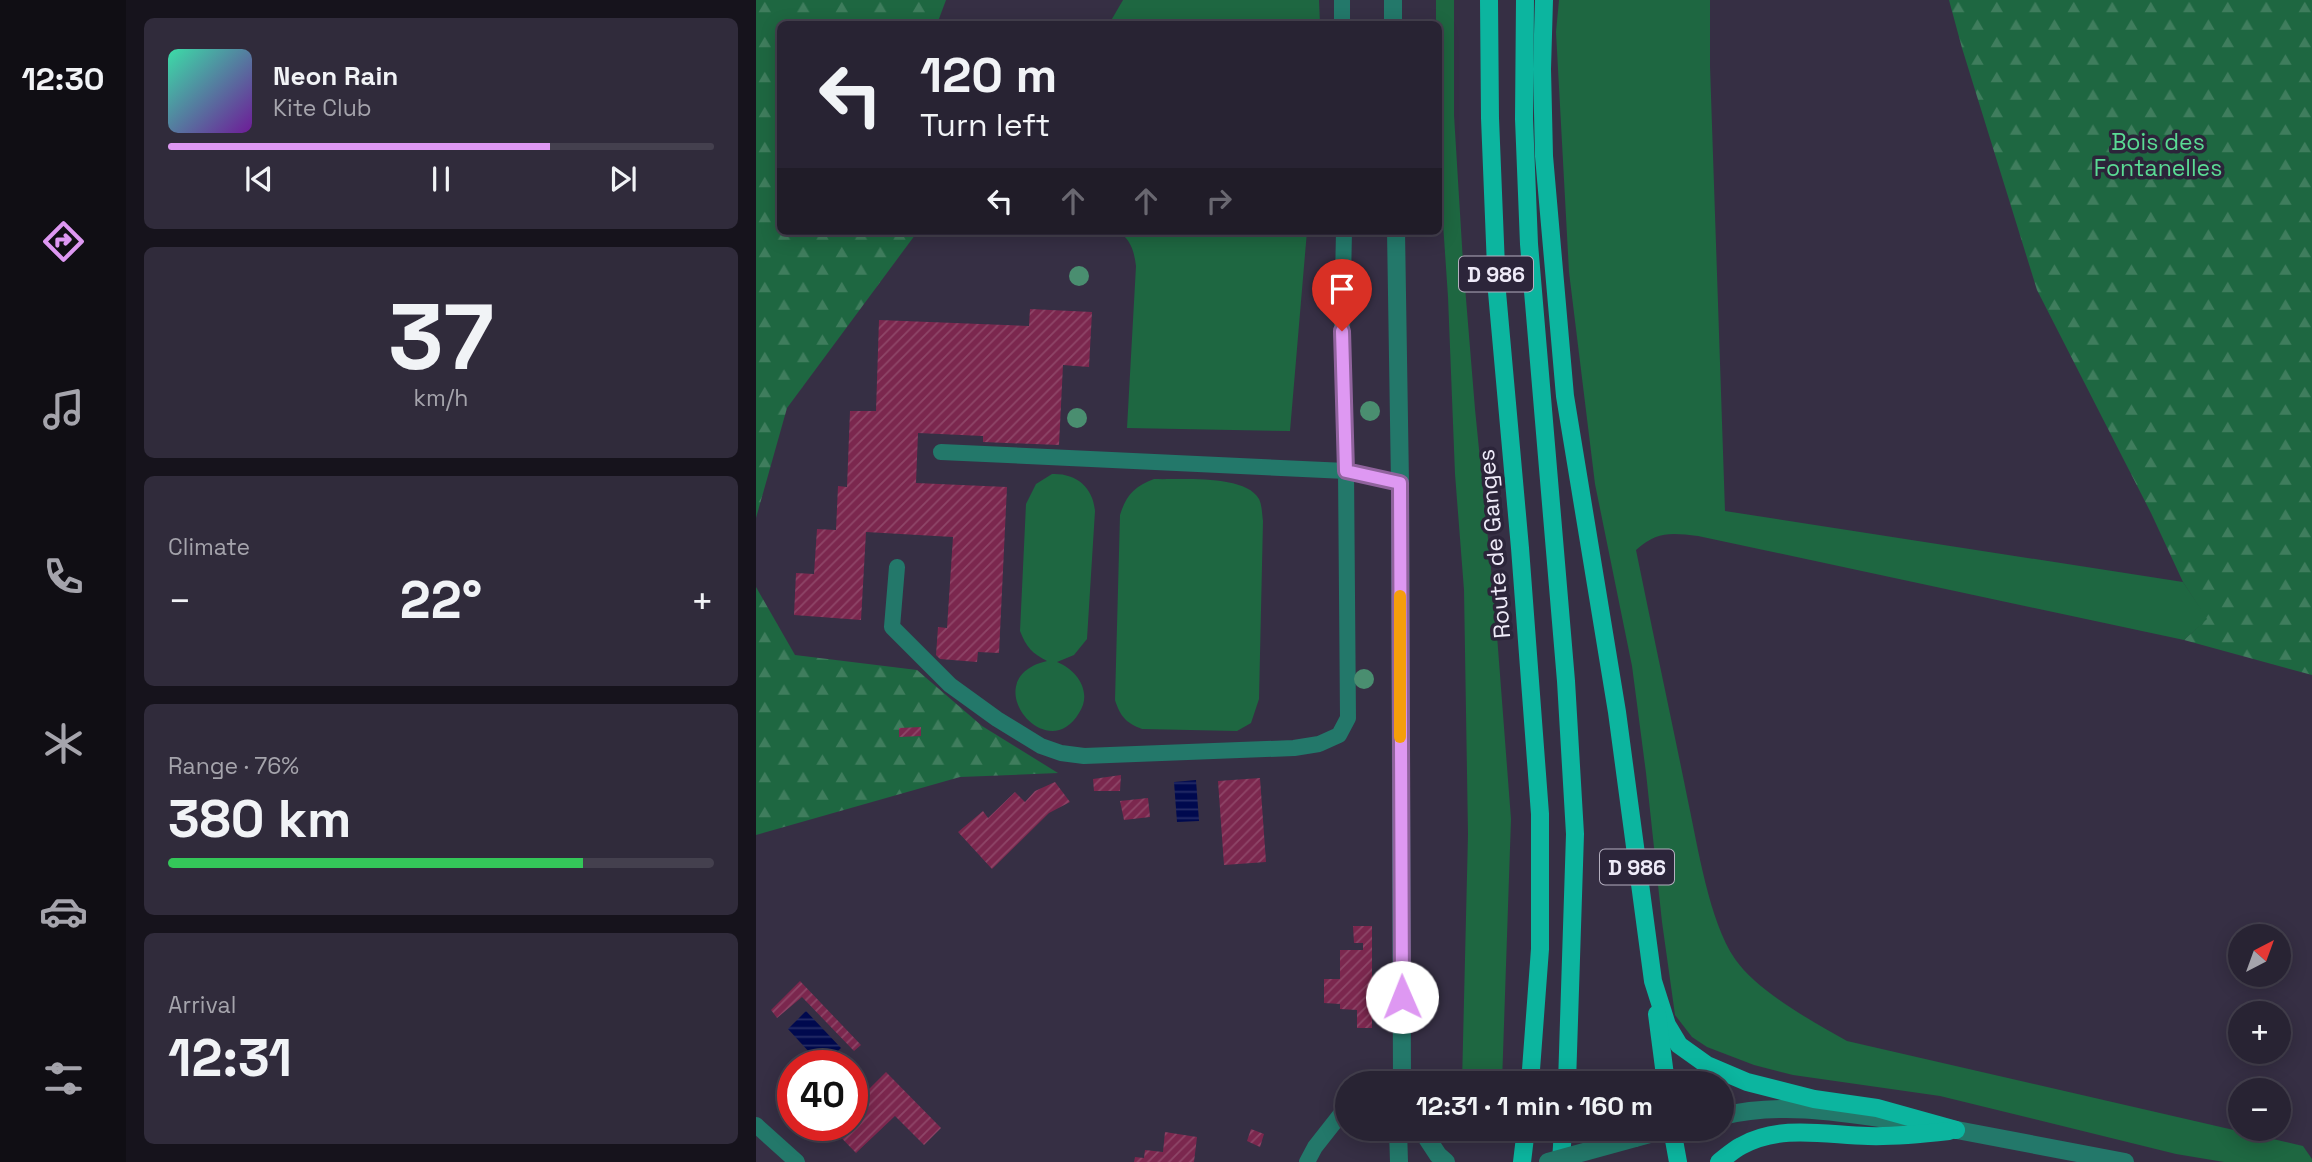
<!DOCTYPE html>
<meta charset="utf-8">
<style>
body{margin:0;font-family:"Space Grotesk",sans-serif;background:#302b3b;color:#f1f3f6;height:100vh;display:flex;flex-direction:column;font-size:26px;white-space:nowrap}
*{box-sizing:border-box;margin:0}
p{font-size:23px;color:#a5a4ac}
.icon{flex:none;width:38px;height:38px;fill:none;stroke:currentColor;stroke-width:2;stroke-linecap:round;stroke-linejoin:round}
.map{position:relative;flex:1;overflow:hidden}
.side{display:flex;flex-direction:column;gap:18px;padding:18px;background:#16131c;width:630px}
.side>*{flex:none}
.top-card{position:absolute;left:21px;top:21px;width:665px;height:214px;border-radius:10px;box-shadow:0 4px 18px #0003,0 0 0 2px #44404e;background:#282333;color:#f1f3f6;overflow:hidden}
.needle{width:46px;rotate:41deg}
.buttons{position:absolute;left:1472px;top:924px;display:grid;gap:14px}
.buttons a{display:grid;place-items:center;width:63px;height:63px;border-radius:50%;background:#282333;box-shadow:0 4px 18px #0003,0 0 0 2px #44404e;font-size:35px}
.speed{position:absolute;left:21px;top:1050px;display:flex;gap:14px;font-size:35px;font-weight:700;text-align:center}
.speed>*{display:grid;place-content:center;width:91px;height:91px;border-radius:50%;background:#282333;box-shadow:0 4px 18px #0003,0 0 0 2px #44404e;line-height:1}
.speed .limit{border:10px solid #d22;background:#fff;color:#111}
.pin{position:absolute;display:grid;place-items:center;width:60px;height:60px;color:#fff;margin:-72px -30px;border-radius:50% 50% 50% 0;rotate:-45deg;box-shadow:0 0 7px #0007}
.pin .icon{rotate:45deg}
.me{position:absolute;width:77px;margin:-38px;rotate:359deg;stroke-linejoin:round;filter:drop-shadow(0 0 5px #0008)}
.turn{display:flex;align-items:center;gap:24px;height:147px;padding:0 28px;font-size:32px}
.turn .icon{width:91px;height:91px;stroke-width:2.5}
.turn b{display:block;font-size:49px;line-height:60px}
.lanes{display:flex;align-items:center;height:66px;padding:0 28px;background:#0003;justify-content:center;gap:35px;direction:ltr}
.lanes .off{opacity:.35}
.big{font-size:52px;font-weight:600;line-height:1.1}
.side .card{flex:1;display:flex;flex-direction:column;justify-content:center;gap:10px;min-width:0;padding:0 24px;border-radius:10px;background:#302b3b}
.side .dial{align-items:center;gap:0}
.dial b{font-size:91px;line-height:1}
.song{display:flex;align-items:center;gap:21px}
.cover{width:84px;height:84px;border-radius:10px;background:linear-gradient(135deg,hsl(160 70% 55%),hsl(280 70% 35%))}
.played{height:7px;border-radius:4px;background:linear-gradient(90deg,#de98f2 70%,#44404e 70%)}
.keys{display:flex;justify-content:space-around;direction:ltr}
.heat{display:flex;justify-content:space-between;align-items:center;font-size:38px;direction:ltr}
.charge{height:10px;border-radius:5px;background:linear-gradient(90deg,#34c759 76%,#44404e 0)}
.trip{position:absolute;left:579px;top:1071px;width:399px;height:70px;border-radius:35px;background:#282333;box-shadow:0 4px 18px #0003,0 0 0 2px #44404e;font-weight:600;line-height:70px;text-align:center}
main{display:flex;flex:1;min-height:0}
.tabs{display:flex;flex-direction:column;width:126px;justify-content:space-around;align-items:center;background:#100e14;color:#a5a4ac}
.tabs .icon{width:49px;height:49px}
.tabs .selected{color:#de98f2}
.tabs b{font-size:32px;color:#f1f3f6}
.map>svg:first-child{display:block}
</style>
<main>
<nav class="tabs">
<b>12:30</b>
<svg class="icon selected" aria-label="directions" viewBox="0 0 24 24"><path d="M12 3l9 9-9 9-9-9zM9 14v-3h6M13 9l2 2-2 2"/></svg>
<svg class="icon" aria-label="music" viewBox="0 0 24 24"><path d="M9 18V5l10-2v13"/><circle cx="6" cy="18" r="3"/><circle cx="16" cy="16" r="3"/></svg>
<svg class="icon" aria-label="phone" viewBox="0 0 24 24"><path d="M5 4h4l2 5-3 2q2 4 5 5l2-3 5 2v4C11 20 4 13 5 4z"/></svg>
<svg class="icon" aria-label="climate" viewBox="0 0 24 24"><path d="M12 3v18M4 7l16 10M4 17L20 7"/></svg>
<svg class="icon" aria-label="car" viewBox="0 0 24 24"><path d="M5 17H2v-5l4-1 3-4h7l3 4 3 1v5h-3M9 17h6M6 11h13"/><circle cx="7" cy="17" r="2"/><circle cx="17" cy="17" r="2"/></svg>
<svg class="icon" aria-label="filters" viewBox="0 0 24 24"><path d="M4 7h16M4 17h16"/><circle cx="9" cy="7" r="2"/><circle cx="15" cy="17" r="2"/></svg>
</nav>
<section class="side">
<div class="card">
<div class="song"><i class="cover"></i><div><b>Neon Rain</b><p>Kite Club</p></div></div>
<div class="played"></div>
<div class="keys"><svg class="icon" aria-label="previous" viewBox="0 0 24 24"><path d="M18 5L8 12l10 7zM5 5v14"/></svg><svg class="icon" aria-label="pause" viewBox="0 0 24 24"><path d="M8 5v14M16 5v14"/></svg><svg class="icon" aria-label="next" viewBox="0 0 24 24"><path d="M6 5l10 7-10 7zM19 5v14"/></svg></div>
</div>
<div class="card dial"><b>37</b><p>km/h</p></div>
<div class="card"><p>Climate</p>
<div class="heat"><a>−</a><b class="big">22°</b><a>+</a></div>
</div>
<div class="card"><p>Range · 76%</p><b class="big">380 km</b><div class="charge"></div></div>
<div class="card"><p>Arrival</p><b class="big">12:31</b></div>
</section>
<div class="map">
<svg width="1556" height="1162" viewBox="0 0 1556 1162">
<defs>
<pattern id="forest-firs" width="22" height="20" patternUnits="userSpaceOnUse" patternTransform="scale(1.75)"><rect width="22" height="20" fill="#1e6741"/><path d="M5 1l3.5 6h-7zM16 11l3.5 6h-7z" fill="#3f7d5d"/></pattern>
<pattern id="water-rules" width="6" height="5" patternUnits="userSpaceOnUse" patternTransform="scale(1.75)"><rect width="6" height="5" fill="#00094e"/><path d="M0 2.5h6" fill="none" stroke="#262d68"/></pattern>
<pattern id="building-hatch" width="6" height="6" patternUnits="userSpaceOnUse" patternTransform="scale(1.75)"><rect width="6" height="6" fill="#7b274e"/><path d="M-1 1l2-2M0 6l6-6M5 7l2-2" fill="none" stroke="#8e4668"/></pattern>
</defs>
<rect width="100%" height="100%" fill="#362f44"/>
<!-- grass -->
<g fill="#1e6741">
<polygon points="367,0 563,0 564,24 353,24"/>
<polygon points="680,0 698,0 698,115 707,262 719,409 739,609 755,819 746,1083 706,1083 712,834 708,590 699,474 692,297 683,164 682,24 680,24"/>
<path d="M803,0h151v66l15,445 458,71 25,37 -24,21 -486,-104c-27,-3 -41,-5 -62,14 17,84 35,167 52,251 10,46 21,120 47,158 22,32 78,63 112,82l456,105 9,13v3h-88l-48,-8 -236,-58 -147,-21 -39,-10 -47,-18 -15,-10 -17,-22 -13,-93 -16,-149 -14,-107 -37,-182 -26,-212 -13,-240z"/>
<path d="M362,231h189l-17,200 -163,-3 9,-162c-2,-15 -5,-26 -18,-35z"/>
<path d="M296,474c24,-1 41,13 43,37l-8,128 -13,16 -17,7c20,8 36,30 22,51 -33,56 -105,-35 -32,-52 -14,-7 -21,-14 -27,-30l6,-127 10,-20z"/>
<path d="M398,479c26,1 91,-5 105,20 3,6 3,15 4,22l-4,178 -8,24 -14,8 -95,-2c-16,-6 -22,-13 -27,-29l5,-185c6,-20 15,-29 34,-36z"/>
<polygon points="705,1129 744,1129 744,1133 722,1143 704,1137"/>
</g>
<!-- forest -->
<g fill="url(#forest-firs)">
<polygon points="0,0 190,0 181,24 24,24 24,231 162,231 31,408 0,518"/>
<polygon points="1193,0 1556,0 1556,675 1428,640 1451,619 1427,582 1395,513 1281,290 1206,48"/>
<polygon points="0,587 39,655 161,670 226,726 302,773 204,777 0,835"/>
</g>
<!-- water -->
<g fill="url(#water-rules)">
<polygon points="440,780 443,821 421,822 418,782"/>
<polygon points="50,1011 85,1048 66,1066 32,1029"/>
</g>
<!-- building -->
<g fill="url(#building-hatch)">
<polygon points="274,309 336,312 333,367 307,365 303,445 227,442 227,436 162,433 160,483 251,487 243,653 222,652 221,662 184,659 180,655 182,627 191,628 197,537 110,532 105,620 38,615 40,573 58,574 61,529 80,530 82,486 91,487 94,411 120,411 123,320 273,326"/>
<polygon points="165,727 165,736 143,737 143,728"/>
<polygon points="365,775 364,791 338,791 337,779"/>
<polygon points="504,778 510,862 468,865 462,781"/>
<polygon points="299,782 314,802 293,813 236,869 202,832 227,811 232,818 259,792 269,802 279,791"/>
<polygon points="392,798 394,817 368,820 364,801"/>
<polygon points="597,926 616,926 616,1028 601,1028 601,1010 584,1009 584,1004 568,1003 568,979 584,979 584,950 607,950 607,943 598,943"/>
<polygon points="44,981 105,1045 98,1051 46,997 21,1018 15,1010"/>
<polygon points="130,1072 185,1128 168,1145 139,1116 100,1153 73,1125 96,1125 96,1106"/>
<polygon points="495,1129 508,1134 504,1147 491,1141"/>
<polygon points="409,1132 441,1137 438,1162 378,1162 379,1157 388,1158 389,1150 407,1152"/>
</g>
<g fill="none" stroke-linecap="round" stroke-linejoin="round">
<!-- service -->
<g stroke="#23786a" stroke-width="16">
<polyline points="586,24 586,0"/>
<polyline points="588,231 586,331 590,471 644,483"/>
<polyline points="141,567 136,627 194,685 241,719 285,746 305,753 328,756 538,748 563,744 583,735 592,718 590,471 185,452"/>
<polyline points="614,1083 621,1079 647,1076"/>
<polyline points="0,1125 41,1162"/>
<polyline points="551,1162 559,1147 592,1105"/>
</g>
<!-- tertiary -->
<g stroke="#23786a" stroke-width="18">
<polyline points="637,0 637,24"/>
<polyline points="640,231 644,483 646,1083"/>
<path d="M966,1116c61,-15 123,-3 184,6"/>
<polyline points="1185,1127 1369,1162"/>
<polyline points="642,1129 643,1162"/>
<polyline points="665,1129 682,1155 690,1162"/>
<polyline points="879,1138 912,1129"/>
</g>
<!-- primary -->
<g stroke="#0cb59f" stroke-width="18">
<polyline points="733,0 734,118 741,292 764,548 784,814 784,949 774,1083"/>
<polyline points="769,0 768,119 773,244 810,681 819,834 811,1083"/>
<polyline points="788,0 786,69 788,156 809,396 861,712 897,981 911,1025 923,1045 951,1065 991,1082 1058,1099 1121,1108 1200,1130"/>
<polyline points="901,1014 910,1083"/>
<polyline points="916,1129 922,1162"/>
<polyline points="766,1162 770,1129"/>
<polyline points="805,1162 807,1129"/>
<path d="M963,1162c7,-5 14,-12 22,-16 39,-22 85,-11 127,-10 27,1 54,-2 81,-5"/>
</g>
<!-- tertiary-bridge -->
<polyline stroke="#23786a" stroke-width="18" points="792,1162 879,1138"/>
</g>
<!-- trees -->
<g fill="#4a8e70">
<circle cx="323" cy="276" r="10"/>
<circle cx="614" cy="411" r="10"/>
<circle cx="321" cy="418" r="10"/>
<circle cx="608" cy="679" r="10"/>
</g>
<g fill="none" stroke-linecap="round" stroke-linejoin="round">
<!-- route casing -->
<g stroke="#90639d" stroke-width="18">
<polyline id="route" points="586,331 590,471 644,483 646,997"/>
</g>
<!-- route -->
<use href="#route" stroke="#de98f2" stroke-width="12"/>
<!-- slow -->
<polyline stroke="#f59e0b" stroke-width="12" points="644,596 644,737"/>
</g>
<g text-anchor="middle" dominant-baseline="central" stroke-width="7" stroke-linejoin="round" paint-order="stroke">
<!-- shield labels -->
<g fill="#2c253a" stroke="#b4afbf" stroke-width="2">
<rect x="703" y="256.5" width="74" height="35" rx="5"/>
<rect x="844" y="849.5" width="74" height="35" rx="5"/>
</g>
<g font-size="21" font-weight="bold" fill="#eeeaf8">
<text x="740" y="274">D 986</text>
<text x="881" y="867">D 986</text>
</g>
<!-- park labels -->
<g font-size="23" fill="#5adb94" stroke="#2c253a">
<text x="1402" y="142">Bois des<tspan x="1402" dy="26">Fontanelles</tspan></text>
</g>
<!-- street labels -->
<g font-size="23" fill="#eeeaf8" stroke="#2c253a">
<text transform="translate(738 544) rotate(-95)">Route de Ganges</text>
</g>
</g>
</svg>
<div class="buttons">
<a><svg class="needle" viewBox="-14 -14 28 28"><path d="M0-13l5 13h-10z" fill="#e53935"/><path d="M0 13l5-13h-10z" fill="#a5a4ac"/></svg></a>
<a>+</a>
<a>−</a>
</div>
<div class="speed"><div class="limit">40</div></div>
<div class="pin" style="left:586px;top:331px;background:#d93025"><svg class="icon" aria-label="arrive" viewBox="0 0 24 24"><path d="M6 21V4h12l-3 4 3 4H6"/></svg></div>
<svg class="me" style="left:646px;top:997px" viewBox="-20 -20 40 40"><circle r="19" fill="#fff"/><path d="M0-13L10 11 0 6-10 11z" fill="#de98f2"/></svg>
<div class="trip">12:31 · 1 min · 160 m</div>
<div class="top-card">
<div class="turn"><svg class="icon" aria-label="left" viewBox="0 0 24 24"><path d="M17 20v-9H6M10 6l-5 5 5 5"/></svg><div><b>120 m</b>Turn left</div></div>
<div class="lanes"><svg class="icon" aria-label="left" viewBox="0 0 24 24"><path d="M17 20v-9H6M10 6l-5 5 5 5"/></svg><svg class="icon off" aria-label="ahead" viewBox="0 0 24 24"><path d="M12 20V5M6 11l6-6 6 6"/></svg><svg class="icon off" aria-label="ahead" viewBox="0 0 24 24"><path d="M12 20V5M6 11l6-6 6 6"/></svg><svg class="icon off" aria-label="right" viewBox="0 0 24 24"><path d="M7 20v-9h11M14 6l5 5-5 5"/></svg></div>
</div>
</div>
</main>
